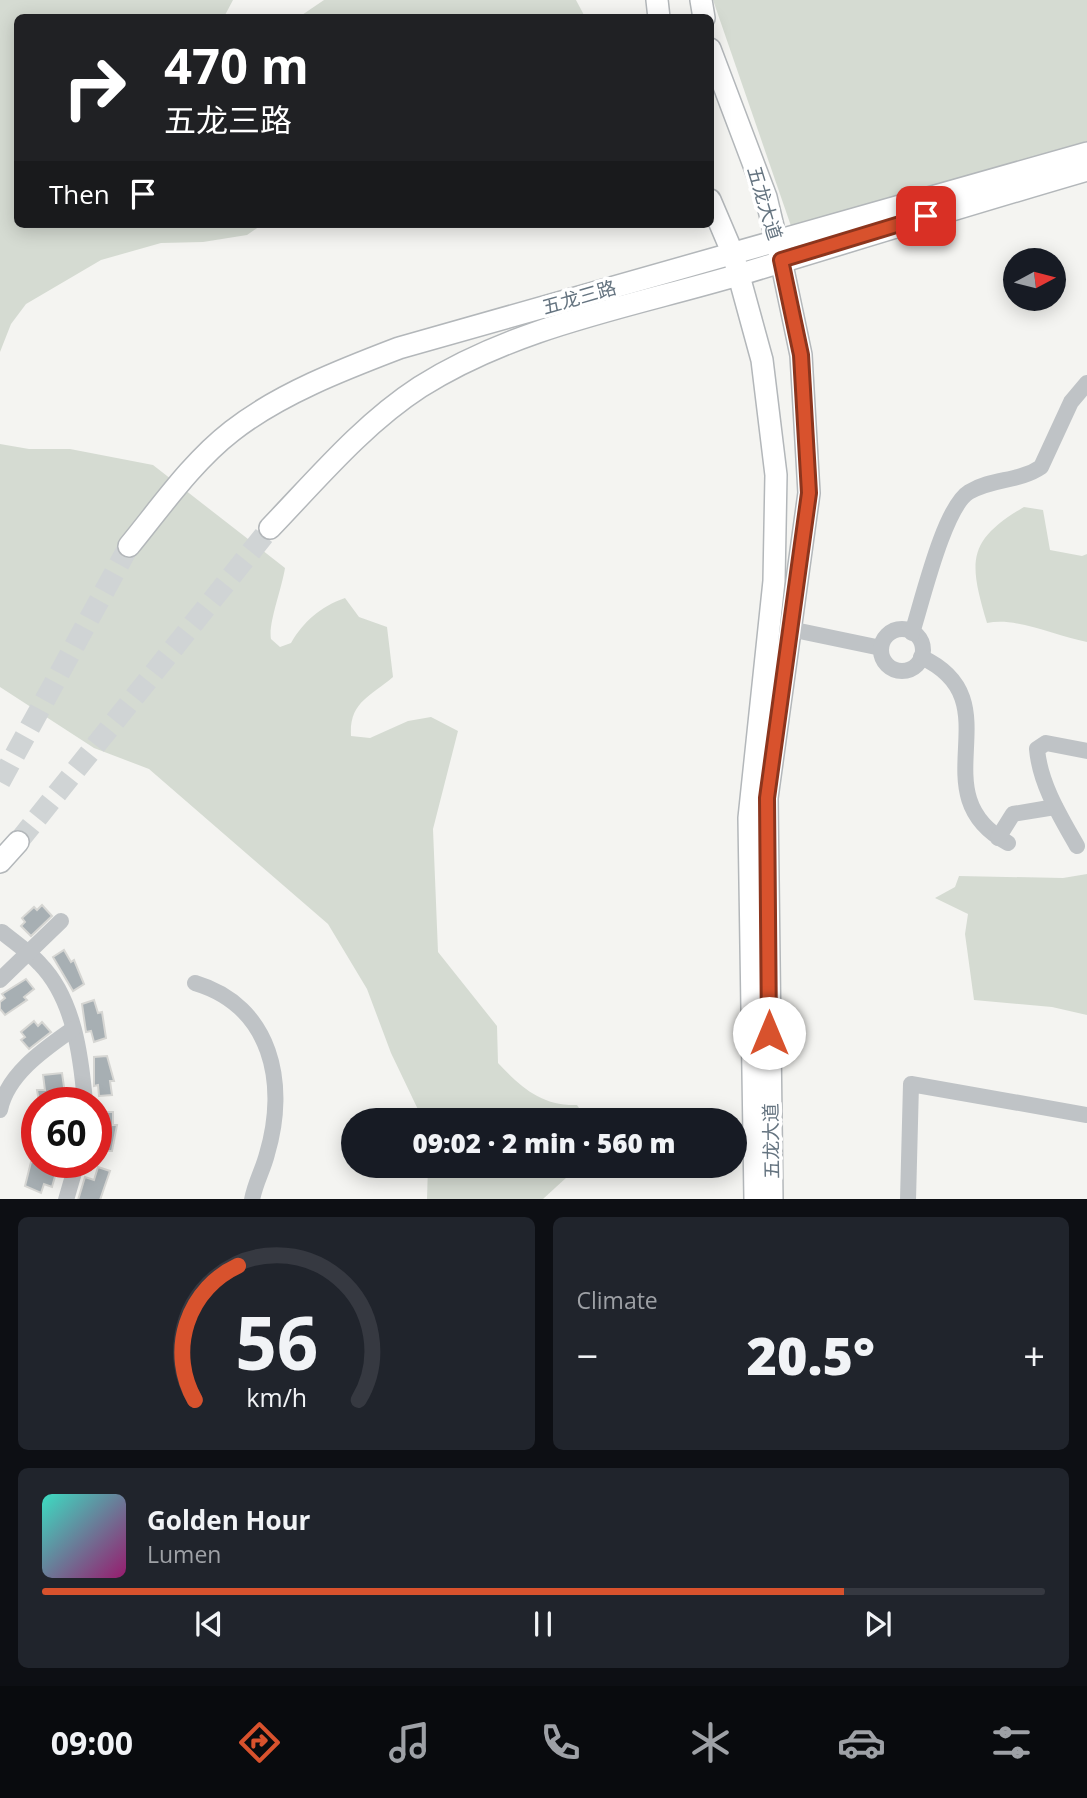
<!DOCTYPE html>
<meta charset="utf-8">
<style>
body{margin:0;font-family:"Open Sans","Noto Sans SC",sans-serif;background:#20242c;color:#f1f3f6;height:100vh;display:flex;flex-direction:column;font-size:26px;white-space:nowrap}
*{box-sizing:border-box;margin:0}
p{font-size:23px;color:#9ea1a6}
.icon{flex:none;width:38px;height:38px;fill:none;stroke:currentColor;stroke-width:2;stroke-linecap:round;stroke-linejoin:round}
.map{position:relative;height:1199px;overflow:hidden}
.drawer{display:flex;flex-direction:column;gap:18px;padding:18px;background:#0d0f14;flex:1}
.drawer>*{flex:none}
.top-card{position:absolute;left:14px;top:14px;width:700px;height:214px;border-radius:10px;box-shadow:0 4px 18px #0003;background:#202124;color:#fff;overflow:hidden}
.needle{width:46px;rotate:83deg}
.controls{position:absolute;left:1003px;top:248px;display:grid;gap:14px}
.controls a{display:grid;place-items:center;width:63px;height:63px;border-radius:50%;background:#171b24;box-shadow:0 4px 18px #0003;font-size:35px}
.speed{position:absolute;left:21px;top:1087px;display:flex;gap:14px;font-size:35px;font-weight:700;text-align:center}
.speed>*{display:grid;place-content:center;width:91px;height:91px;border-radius:50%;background:#171b24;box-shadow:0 4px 18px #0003;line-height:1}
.speed .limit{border:10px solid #d22;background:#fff;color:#111}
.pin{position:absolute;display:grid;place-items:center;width:60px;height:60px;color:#fff;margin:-30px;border-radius:14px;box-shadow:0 4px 10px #0006}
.me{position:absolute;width:77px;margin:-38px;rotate:0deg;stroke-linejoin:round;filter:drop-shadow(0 0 5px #0008)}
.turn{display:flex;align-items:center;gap:24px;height:147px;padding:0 35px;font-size:32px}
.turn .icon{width:91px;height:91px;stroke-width:2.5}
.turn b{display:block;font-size:49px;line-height:60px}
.then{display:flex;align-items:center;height:66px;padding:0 35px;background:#0003;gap:14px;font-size:26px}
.big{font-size:52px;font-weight:800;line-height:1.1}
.drawer .tile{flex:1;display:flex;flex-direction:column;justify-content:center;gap:10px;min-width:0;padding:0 24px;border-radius:10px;background:#20242c}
.drawer .dial{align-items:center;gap:0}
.dial svg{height:182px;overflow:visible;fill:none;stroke:#363941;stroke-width:7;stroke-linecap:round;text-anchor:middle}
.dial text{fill:#f1f3f6;stroke:none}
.song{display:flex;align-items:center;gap:21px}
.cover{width:84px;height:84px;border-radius:10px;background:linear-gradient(135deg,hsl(170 70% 55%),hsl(320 70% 35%))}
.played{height:7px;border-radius:4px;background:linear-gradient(90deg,#d8522d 80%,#363941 80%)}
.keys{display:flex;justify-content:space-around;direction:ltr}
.heat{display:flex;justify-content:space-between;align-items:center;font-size:38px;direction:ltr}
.drawer .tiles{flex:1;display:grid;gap:18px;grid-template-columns:1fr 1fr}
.tile:last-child{grid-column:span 2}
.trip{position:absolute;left:341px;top:1108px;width:406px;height:70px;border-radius:35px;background:#171b24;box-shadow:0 4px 18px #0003;font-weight:800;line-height:70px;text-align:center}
.dock{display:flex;height:112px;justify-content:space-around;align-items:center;background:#090b0e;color:#9ea1a6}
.dock .icon{width:49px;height:49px}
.dock .selected{color:#d8522d}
.dock b{font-size:32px;color:#f1f3f6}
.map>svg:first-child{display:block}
</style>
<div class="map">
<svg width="1087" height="1200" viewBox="0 0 1087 1200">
<rect width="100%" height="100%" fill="#f4f4f1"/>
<!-- green -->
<g fill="#d5dbd2">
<polygon points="0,0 233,0 224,17 18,18 18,224 263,224 247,235 203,242 161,243 101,260 26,304 11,324 0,352"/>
<polygon points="324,0 576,0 585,17 299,17"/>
<polygon points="713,0 1087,0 1087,141 791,226"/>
<path d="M0,444l29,5h41l83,16 132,103c-3,20 -17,56 -14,71l9,8 11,-4c13,-22 29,-36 54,-45l14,19 28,10 6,50c-23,20 -44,25 -42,59l19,2 38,-17 23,-4 27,14 -25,98 5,123 59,74 1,37c23,24 43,43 79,42l10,15h-164l-32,-67 -24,-64 -39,-65 -179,-155 -55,-21 -94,-61z"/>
<path d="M1024,507l19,3 7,40 32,6 5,-2v88c-32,-6 -69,-25 -100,-19 -18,-61 -21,-82 37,-116z"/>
<polygon points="1087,874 1087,1015 1052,1007 974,1000 965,934 968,914 935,898 955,887 959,876 1063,878"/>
<polygon points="428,1166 579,1166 543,1199 427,1200"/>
</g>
<!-- building -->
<g fill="#a7afb3" stroke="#d6d6d3" stroke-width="2">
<polygon points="42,905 52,916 31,936 21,926 25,922 22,918 34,907 37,910"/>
<polygon points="64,950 71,962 74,960 84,984 73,991 53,957"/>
<polygon points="26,979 34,989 24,997 27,1000 5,1015 0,1009 0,1002 5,998 2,994"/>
<polygon points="94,1000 98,1013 102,1012 106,1038 94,1042 91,1031 86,1032 82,1004"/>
<polygon points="34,1021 38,1026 42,1022 51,1032 29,1049 21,1040 25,1037 21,1032"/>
<polygon points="107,1056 114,1081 110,1081 112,1095 99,1096 98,1085 94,1086 94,1057"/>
<polygon points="62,1073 66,1101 39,1102 37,1090 45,1090 43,1075"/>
<polygon points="101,1112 113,1112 113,1125 117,1125 112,1151 99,1151 96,1125 100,1125"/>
<polygon points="31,1162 59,1162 52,1187 44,1184 41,1193 25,1186"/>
<polygon points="98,1167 110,1171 100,1200 78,1200 85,1177 94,1180"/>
</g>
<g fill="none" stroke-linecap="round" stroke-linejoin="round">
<!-- major-tunnel -->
<g stroke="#d0d4d5" stroke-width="21" stroke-dasharray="21 10" stroke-linecap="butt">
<polyline points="0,782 129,546"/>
<polyline points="18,842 270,528"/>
</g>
<!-- major casing -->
<g stroke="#b3b7ba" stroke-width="24">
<g id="major">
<polyline points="657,0 659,18"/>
<polyline points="701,0 704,18"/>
<polyline points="710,49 766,197 781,260 801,355 809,493 767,798 772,1200"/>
<polyline points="710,200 733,254 762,360 776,475 774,581 749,818 755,1200"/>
<path d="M270,528c47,-49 93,-104 150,-141 97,-61 209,-80 318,-112 116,-35 232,-71 349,-105"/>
<path d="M129,546c32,-39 63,-84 103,-115 47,-37 112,-62 167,-83l688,-195"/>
<polyline points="0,862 18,842"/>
</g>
</g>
<!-- minor -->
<g stroke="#bfc3c6" stroke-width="16">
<polyline points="790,629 881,648"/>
<circle cx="902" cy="650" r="21"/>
<path d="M912,633c10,-31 32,-126 57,-141 23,-14 50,-10 72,-25l30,-65 16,-19"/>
<path d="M921,657c96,44 -5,136 87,186"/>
<polyline points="998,838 1013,814 1055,807"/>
<path d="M1077,846c-17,-30 -37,-62 -40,-97l9,-6 41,8"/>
<path d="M2,932c12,10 27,20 38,32 34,35 41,92 45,138"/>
<polyline points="0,980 61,921"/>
<path d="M195,983c77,23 93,101 72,171 -4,16 -12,29 -15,46"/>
<path d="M0,1110c7,-36 46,-62 73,-81"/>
<polyline points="66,1200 77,1162"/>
<polyline points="908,1200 911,1084 1087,1115"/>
</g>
<!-- major -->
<use href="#major" stroke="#fff" stroke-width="21"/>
</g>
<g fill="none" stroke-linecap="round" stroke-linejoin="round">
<!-- route casing -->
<g stroke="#8c351d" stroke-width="18">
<polyline id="route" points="769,1033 767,798 809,493 801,355 781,260 926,216"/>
</g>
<!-- route -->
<use href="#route" stroke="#d8522d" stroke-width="12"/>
</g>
<g text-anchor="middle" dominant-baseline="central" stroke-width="7" stroke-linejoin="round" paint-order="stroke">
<!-- street labels -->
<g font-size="19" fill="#657480" stroke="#fff">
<text transform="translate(765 203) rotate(73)">五龙大道</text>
<text transform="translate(579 297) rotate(-16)">五龙三路</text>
<text transform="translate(771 1141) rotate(-91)">五龙大道</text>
</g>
</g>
</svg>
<div class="controls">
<a><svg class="needle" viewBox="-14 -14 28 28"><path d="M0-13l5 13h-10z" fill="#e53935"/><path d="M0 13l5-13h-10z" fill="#9ea1a6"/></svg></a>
</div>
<div class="speed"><div class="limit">60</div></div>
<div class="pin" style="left:926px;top:216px;background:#d93025"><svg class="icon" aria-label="arrive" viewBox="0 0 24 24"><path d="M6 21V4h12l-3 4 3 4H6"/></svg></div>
<svg class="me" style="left:769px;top:1033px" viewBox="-20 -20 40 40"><circle r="19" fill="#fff"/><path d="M0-13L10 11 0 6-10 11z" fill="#d8522d"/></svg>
<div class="trip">09:02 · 2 min · 560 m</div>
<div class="top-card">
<div class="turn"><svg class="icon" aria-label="right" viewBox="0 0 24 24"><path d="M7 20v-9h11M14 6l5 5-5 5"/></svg><div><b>470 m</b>五龙三路</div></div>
<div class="then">Then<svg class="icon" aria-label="arrive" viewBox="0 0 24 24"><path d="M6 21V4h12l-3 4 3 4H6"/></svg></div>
</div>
</div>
<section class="drawer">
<div class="tiles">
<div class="tile dial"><svg viewBox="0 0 100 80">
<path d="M14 69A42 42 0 1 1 86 69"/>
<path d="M14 69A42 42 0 0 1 33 10" stroke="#d8522d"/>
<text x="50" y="56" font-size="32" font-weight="700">56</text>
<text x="50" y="72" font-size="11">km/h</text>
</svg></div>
<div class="tile"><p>Climate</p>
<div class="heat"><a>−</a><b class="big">20.5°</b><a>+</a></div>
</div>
<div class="tile">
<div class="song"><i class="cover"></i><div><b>Golden Hour</b><p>Lumen</p></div></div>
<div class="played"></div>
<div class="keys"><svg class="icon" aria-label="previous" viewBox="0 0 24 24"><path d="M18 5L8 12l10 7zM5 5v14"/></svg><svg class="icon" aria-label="pause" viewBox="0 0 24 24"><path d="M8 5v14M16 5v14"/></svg><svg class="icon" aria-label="next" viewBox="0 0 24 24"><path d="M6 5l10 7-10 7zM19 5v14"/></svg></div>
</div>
</div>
</section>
<nav class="dock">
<b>09:00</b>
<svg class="icon selected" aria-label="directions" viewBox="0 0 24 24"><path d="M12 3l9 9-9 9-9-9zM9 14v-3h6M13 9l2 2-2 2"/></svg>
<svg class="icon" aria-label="music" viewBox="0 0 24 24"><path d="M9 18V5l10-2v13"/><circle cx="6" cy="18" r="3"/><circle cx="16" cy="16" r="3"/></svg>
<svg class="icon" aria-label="phone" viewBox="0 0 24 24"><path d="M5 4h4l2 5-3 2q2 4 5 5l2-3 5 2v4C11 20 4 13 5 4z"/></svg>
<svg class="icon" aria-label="climate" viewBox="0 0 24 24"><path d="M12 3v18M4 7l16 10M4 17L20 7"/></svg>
<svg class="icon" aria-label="car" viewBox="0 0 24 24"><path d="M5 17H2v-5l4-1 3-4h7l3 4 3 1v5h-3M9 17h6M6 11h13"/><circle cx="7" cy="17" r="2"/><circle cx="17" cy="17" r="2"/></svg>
<svg class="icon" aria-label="filters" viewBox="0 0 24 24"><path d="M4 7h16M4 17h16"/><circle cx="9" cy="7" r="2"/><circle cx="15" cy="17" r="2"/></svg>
</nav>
